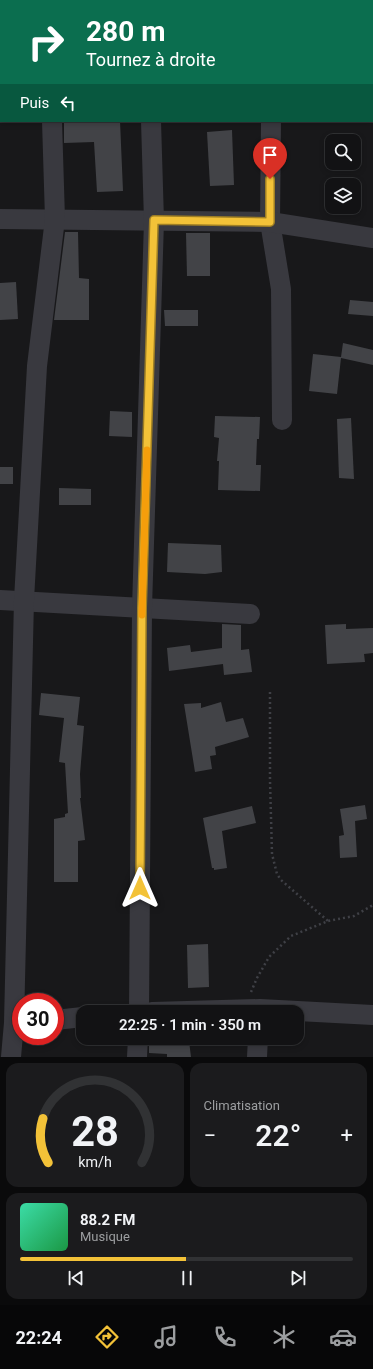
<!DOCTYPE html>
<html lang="fr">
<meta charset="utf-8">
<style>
body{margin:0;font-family:Roboto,sans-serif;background:#1b1b1d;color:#f1f3f6;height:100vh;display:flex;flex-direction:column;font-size:15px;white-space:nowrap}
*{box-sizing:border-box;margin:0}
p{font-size:13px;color:#9c9ea0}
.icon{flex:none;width:22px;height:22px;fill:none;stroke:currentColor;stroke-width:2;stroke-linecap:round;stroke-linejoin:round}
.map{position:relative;height:1057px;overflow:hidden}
.sheet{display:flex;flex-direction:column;gap:6px;padding:6px;background:#0a0a0b;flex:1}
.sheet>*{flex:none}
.guide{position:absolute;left:0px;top:0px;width:373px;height:122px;box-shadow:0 2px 6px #0003,0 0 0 1px #313234;background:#0b6e4f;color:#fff;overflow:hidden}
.buttons{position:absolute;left:325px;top:134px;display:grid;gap:8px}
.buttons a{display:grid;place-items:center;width:36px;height:36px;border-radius:8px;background:#121214;box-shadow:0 2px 6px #0003,0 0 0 1px #313234;font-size:20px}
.speed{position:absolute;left:12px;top:993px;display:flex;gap:8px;font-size:20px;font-weight:700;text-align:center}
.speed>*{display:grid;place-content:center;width:52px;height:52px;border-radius:50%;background:#121214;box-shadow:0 2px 6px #0003,0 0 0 1px #313234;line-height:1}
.speed .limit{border:6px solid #d22;background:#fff;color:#111}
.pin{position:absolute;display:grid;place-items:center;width:34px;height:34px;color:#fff;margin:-41px -17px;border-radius:50% 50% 50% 0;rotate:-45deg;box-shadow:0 0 4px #0007}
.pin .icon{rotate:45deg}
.me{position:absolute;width:44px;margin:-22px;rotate:0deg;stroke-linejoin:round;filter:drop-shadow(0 0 3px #0008)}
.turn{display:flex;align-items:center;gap:14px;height:84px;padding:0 20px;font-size:18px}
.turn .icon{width:52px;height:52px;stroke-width:2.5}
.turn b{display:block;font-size:28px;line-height:34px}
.then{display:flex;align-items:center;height:38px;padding:0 20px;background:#0003;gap:8px;font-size:15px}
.big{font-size:30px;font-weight:600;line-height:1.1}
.sheet .card{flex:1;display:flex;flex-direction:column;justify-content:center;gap:6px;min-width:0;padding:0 14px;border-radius:12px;background:#1b1b1d}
.sheet .dial{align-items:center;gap:0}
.dial svg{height:104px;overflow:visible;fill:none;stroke:#313234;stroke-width:7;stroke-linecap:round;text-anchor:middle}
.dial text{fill:#f1f3f6;stroke:none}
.song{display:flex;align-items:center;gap:12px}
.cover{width:48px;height:48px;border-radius:6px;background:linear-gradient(135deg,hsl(160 70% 55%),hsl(140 70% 35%))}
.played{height:4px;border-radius:2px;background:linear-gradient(90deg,#f3c238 50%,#313234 50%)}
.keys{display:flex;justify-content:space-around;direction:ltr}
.heat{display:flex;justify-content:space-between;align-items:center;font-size:22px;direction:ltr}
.sheet .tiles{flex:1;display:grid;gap:6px;grid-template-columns:1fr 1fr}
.card:last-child{grid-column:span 2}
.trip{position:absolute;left:76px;top:1005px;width:228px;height:40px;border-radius:12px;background:#121214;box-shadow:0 2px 6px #0003,0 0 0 1px #313234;font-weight:600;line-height:40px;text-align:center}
.dock{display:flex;height:64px;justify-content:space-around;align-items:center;background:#070708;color:#9c9ea0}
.dock .icon{width:28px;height:28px}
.dock .on{color:#f3c238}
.dock b{font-size:18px;color:#f1f3f6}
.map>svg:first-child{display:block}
</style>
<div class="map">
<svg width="373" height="1057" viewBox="0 0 373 1057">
<rect width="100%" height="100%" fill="#18181a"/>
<!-- building -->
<g fill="#424347">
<polygon points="64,121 120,121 123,191 97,192 94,142 64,143"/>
<polygon points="232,130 234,185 210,186 207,132"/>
<polygon points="65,232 78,232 79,278 89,279 89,320 54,320"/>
<polygon points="186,233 210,233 210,276 187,276"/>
<polygon points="16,282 18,319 0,320 0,283"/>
<polygon points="350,300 373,302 373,316 348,314"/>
<polygon points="164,310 198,310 198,326 165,326"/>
<polygon points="343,343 373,350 373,365 341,358 337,394 309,391 313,354 341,357"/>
<polygon points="110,411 132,412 132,437 109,436"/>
<polygon points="215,416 260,417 259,439 257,439 256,465 261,465 260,491 218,490 219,461 217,461 219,438 214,437"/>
<polygon points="351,418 354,479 339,478 337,419"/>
<rect x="0" y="467" width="13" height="17"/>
<polygon points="59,488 91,489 91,505 59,505"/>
<polygon points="168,543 221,545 222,572 205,574 167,572"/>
<polygon points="222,624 241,625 241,650 249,649 252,672 224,675 223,664 169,671 167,648 190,645 191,652 222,648"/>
<polygon points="346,624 346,629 373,628 373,653 364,654 365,662 327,664 325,625"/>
<polygon points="41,693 80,697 77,725 84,726 80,774 81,798 80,798 85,840 78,841 78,882 54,882 54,819 65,817 65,814 68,813 65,763 59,762 64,718 39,715"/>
<polygon points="221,702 226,722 243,718 249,737 215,747 216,755 210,756 212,769 195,772 184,704 201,703 201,708"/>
<polygon points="365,805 367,819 355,821 357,857 340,858 339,836 344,835 340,809"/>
<polygon points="252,806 256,823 222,831 227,868 214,870 214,868 212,868 203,818"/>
<polygon points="208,944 209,987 188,988 187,945"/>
<polygon points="149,1038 162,1038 161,1043 189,1041 191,1057 167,1057 167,1054 149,1053"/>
</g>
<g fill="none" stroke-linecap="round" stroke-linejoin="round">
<!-- path -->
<g stroke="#3f4046" stroke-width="2.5" stroke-dasharray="2 3" stroke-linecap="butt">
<polyline points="0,46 1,47"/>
<polyline points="270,692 270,780 272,854 277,874 281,880 328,921"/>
<polyline points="251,992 257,978 269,957 291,936 328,921 354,916 373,905"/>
</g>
<!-- minor -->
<g stroke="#39393f" stroke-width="20">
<polyline points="49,0 49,1"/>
<polyline points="147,0 147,1"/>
<polyline points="274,1 274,0"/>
<polyline points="271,121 270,222 281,289 282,420"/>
<polyline points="0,219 270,222 373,238"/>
<polyline points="0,600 250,614"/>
<polyline points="139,1012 142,608 154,221 151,121"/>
<polyline points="152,1012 260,1009 373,1015"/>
<polyline points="55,1020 83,1017"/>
<polyline points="11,1057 14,1023 24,600 37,366 55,219 52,121"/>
<polyline points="137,1057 138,1038"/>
<polyline points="257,1057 258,1038"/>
</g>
</g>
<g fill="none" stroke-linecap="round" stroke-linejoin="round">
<!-- route casing -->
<g stroke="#9e7e24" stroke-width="10">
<polyline id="route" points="140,888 142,608 154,220 270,222 270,179"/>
</g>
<!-- route -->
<use href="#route" stroke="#f3c238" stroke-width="7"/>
<!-- slow -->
<polyline stroke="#f59e0b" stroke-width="7" points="142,615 147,450"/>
</g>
</svg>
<div class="buttons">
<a><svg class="icon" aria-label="search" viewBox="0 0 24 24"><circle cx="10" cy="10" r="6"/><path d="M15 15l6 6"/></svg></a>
<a><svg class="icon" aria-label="layers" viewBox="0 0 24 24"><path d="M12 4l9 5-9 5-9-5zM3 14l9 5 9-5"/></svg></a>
</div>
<div class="speed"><div class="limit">30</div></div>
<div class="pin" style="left:270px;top:179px;background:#d93025"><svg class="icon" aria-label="arrive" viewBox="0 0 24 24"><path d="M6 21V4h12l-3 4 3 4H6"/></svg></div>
<svg class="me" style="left:140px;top:888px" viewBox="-20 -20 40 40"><path d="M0-17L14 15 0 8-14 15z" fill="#f3c238" stroke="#fff" stroke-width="4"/></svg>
<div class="trip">22:25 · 1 min · 350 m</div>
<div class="guide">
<div class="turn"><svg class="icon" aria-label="right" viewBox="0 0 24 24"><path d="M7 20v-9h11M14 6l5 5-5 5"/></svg><div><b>280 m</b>Tournez à droite</div></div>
<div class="then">Puis<svg class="icon" aria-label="left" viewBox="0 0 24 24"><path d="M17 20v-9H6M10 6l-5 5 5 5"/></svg></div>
</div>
</div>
<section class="sheet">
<div class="tiles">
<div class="card dial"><svg viewBox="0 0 100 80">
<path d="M14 69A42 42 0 1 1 86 69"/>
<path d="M14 69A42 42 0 0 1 10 35" stroke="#f3c238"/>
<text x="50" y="56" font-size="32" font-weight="700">28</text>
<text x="50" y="72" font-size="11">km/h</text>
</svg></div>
<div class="card"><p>Climatisation</p>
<div class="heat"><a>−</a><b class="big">22°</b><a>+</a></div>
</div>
<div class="card">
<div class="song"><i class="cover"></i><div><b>88.2 FM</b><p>Musique</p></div></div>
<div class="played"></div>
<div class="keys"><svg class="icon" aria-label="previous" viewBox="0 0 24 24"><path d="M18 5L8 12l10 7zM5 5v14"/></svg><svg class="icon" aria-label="pause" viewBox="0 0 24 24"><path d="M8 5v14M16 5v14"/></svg><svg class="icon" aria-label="next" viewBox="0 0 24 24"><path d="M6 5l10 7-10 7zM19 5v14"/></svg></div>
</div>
</div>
</section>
<nav class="dock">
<b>22:24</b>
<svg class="icon on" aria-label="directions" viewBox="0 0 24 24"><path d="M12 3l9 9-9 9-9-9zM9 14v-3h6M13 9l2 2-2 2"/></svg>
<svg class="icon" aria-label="music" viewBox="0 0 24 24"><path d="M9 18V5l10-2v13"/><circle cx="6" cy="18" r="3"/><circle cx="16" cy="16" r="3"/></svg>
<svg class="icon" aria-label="phone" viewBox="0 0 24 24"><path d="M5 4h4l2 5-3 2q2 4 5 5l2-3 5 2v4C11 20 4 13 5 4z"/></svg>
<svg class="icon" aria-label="climate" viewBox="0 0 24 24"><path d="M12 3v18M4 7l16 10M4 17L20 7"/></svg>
<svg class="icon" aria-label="car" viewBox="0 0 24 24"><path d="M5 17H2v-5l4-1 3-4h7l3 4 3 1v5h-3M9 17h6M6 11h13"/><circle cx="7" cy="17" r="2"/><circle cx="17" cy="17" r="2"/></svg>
</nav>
